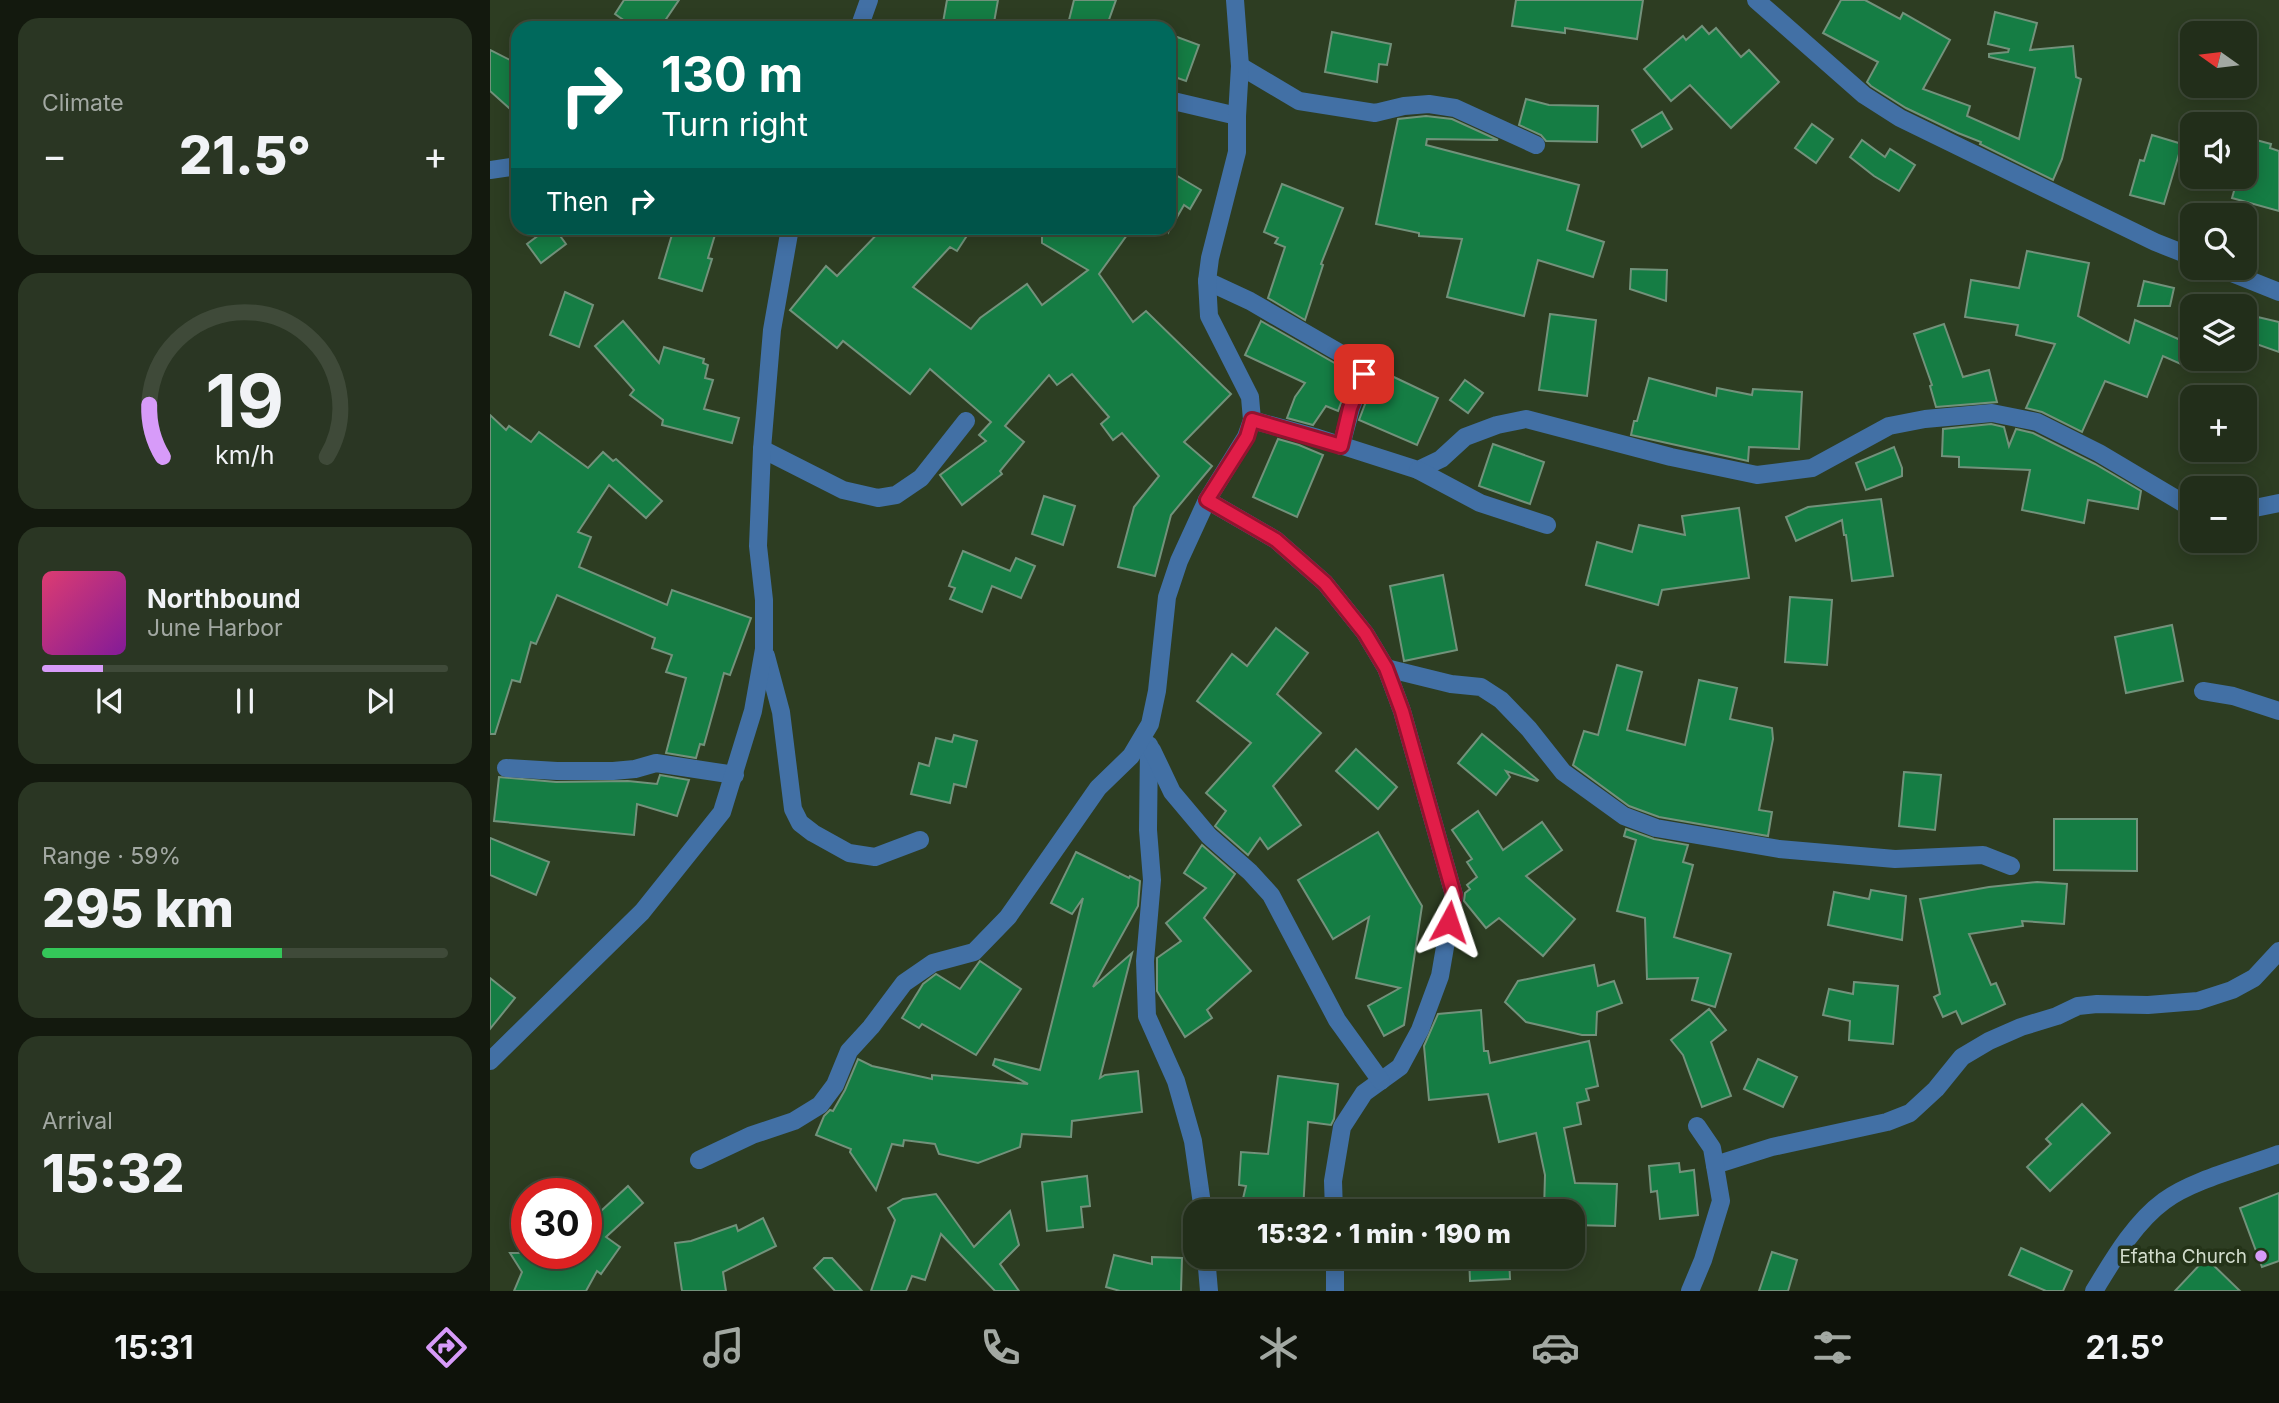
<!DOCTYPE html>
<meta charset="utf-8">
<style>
body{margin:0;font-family:Inter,sans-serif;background:#2a3623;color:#f1f3f6;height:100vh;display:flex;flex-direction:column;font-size:26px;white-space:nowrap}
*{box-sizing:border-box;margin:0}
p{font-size:23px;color:#a2a8a2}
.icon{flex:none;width:38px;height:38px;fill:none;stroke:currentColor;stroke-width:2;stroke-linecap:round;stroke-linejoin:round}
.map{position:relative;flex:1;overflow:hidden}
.panel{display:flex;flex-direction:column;gap:18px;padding:18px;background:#13190e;width:490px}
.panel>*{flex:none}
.top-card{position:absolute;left:21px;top:21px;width:665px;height:214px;border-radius:21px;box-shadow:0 4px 18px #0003,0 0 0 2px #3f4a39;background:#00695c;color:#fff;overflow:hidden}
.needle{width:46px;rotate:284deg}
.fabs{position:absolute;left:1690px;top:21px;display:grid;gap:14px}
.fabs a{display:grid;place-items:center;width:77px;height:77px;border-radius:14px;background:#222e1a;box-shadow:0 4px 18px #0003,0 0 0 2px #3f4a39;font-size:35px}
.speed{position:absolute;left:21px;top:1178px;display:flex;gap:14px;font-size:35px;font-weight:700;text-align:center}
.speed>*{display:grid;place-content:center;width:91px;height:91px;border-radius:50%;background:#222e1a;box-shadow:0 4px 18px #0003,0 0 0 2px #3f4a39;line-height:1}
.speed .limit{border:10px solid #d22;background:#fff;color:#111}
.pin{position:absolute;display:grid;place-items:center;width:60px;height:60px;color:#fff;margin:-30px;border-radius:14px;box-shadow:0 4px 10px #0006}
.me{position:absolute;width:77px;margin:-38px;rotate:5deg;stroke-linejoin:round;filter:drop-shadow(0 0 5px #0008)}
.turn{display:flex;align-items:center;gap:24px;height:147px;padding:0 35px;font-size:32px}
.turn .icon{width:91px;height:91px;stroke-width:2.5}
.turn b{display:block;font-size:49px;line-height:60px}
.then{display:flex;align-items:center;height:66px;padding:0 35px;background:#0003;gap:14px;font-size:26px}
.big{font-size:52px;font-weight:800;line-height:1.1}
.panel .widget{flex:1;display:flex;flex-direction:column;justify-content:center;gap:10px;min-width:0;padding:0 24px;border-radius:21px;background:#2a3623}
.panel .dial{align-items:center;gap:0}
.dial svg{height:182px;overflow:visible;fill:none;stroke:#3f4a39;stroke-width:7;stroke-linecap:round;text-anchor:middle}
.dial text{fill:#f1f3f6;stroke:none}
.song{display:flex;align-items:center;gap:21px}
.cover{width:84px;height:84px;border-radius:10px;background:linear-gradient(135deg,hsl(340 70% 55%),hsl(290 70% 35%))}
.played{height:7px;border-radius:4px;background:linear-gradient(90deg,#d79bf9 15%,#3f4a39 15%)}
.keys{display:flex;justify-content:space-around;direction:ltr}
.heat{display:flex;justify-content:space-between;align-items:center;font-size:38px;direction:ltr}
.charge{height:10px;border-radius:5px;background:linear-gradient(90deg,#34c759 59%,#3f4a39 0)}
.trip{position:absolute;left:693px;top:1199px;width:402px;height:70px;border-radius:21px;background:#222e1a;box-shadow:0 4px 18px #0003,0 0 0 2px #3f4a39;font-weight:800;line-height:70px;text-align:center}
.tabs{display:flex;height:112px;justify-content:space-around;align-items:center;background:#0e120a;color:#a2a8a2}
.tabs .icon{width:49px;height:49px}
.tabs .active{color:#d79bf9}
.tabs b{font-size:32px;color:#f1f3f6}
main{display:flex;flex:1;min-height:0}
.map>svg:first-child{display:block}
</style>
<main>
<section class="panel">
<div class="widget"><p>Climate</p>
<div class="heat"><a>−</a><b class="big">21.5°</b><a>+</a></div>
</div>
<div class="widget dial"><svg viewBox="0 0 100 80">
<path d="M14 69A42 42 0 1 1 86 69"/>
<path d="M14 69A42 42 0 0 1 8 46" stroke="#d79bf9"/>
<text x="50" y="56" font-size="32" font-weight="700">19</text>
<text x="50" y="72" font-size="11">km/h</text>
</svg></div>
<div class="widget">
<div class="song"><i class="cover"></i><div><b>Northbound</b><p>June Harbor</p></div></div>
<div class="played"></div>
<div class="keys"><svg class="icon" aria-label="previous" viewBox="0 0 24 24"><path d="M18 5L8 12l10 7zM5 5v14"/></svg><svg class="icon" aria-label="pause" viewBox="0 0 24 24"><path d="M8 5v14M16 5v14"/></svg><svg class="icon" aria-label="next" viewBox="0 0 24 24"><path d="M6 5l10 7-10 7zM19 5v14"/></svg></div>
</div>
<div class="widget"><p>Range · 59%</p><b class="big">295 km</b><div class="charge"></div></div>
<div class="widget"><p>Arrival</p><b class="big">15:32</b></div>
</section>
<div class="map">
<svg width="1789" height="1291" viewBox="0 0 1789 1291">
<rect width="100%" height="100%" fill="#2d3d22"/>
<!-- building -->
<g fill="#157d44" stroke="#72927b" stroke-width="2">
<polygon points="134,0 189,0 170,28 145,28 125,14"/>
<polygon points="457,0 508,0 503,28 452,28"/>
<polygon points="584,0 626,0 616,28 577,28"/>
<polygon points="1026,0 1153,0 1147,39 1075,28 1075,33 1022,26"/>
<polygon points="1351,0 1375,0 1410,19 1413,13 1460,40 1433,89 1480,106 1477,116 1529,139 1545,68 1499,57 1499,54 1518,52 1519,49 1498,44 1505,12 1547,23 1540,50 1583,46 1586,77 1591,79 1572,159 1563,180 1490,144 1491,142 1468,133 1416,108 1381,86 1377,82 1388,62 1333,33"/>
<polygon points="1212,26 1219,34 1226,28 1251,57 1259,50 1289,82 1241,128 1200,85 1181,101 1154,69 1193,36 1196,40"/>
<polygon points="842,32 901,44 897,65 889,64 887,82 835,72"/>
<polygon points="679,34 709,45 696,81 679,75"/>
<polygon points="0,50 28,64 28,116 0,91"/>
<polygon points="1036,99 1059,105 1108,106 1107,142 1056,141 1051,135 1029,125"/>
<polygon points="1172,112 1182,129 1152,147 1142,130"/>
<polygon points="936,116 962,119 1008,140 937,139 936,145 1089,185 1077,230 1114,242 1103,277 1048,260 1034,316 957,297 972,239 929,236 929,233 886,224 908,119"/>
<polygon points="1322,124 1343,139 1326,163 1305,148"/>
<polygon points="1662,135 1692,144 1674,204 1640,195 1650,160 1654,161"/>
<polygon points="1755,137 1781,144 1780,148 1789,151 1789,211 1742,198 1748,177 1755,177"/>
<polygon points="1372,140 1395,157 1400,149 1425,165 1409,191 1384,176 1360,157"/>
<polygon points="679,171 711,190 700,209 694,205 679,231"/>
<polygon points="792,184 853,208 831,264 833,265 815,320 778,298 795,247 785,243 788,238 774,232"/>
<polygon points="184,228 227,228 218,258 222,259 212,291 169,278"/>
<polygon points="393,228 482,228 467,251 460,247 423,287 481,329 490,318 537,284 552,305 598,270 552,243 552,235 556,228 626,228 637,235 609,274 643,322 656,311 741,394 694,442 722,466 681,515 665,576 628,567 644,507 669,476 632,433 623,440 611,424 619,417 582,374 567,385 559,375 515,426 534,442 510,471 512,474 472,505 450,475 496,441 489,435 501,422 440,369 420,394 353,341 347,348 300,310 336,266 347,276"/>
<polygon points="57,229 65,229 76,244 51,263 37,244"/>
<polygon points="1537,251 1599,263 1588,316 1639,343 1645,320 1702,345 1693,365 1673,356 1657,397 1615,381 1592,432 1552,412 1536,408 1565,344 1526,335 1528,325 1475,317 1481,280 1529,288"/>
<polygon points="1141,269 1177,270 1176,301 1140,289"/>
<polygon points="1654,281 1684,288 1680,306 1648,306"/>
<polygon points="75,292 103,305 89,347 60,335"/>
<polygon points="1060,314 1106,320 1097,396 1049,390"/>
<polygon points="1755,314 1789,322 1789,352 1755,340"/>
<polygon points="133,321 169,363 174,347 214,359 213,363 218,365 215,378 223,380 214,409 249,418 242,443 172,425 173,420 140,395 144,390 105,346"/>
<polygon points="771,321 862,373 848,411 836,406 823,425 797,418 805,397 815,383 755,355"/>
<polygon points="1454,324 1473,377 1499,370 1507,402 1446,407 1440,386 1442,385 1424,334"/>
<polygon points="885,368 948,398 927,445 869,420 885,378"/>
<polygon points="1159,378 1226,396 1227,388 1262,395 1263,389 1312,392 1309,449 1259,447 1258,461 1141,435 1144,421 1147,421"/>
<polygon points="975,380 993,393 978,413 960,400"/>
<polygon points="0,415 16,430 19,426 41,442 49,432 98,468 113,452 123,461 126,459 172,501 156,518 119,485 88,532 101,537 89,567 177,605 182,590 261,618 240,675 234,673 214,745 210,744 206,758 176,753 196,678 176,672 182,655 162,648 165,638 67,595 46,644 41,642 30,682 22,680 5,734 0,734"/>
<polygon points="1501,424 1514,427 1519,446 1526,429 1543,433 1605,464 1651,491 1648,509 1598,500 1594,523 1532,510 1540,470 1469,467 1469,457 1452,456 1453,429"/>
<polygon points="788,439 809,445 833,455 807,517 763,497"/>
<polygon points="1003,444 1054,462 1040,504 989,486"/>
<polygon points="1404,447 1412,468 1412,476 1376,490 1366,463"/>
<polygon points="554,496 585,506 573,545 542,534"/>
<polygon points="1391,499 1403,576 1362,581 1356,535 1354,535 1352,520 1306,541 1296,517 1318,507"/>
<polygon points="1249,508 1259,578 1172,590 1168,605 1096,585 1107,542 1142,552 1149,525 1195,535 1192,516"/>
<polygon points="473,551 520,571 526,558 545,566 531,598 502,586 492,612 460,599 465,588 459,586"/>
<polygon points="953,575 967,650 914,661 900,586"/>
<polygon points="1300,597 1342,600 1337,665 1295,662"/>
<polygon points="1682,625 1693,681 1636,693 1625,637"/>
<polygon points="786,628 818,653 787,694 831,733 783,786 811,825 778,849 770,838 758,855 725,826 736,811 716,793 761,743 707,701 742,654 757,666"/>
<polygon points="1127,665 1152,672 1137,730 1195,745 1209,680 1247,688 1240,719 1282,728 1283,739 1269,810 1282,812 1278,836 1169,817 1139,806 1083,765 1094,731 1108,735"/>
<polygon points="992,734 1048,780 1047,781 1016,771 1020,777 1006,795 968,763"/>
<polygon points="464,735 487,741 476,787 464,784 460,803 421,794 429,763 439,766 446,738 462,742"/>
<polygon points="866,749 907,787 888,809 846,771"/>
<polygon points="1414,772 1451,775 1445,830 1409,826"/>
<polygon points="170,775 199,780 187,816 147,804 144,835 4,821 9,777 66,782 138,781 167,784"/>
<polygon points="988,811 1013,850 1052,822 1072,850 1036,876 1085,919 1053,956 1009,918 996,928 974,901 975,893 980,889 977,885 987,877 977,862 982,859 962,830"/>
<polygon points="1564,819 1647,819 1647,871 1564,870"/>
<polygon points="1136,829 1164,839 1198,845 1193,862 1203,865 1184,937 1241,954 1225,1007 1202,1000 1208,978 1157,979 1155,918 1127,911 1146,840 1134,836"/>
<polygon points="888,832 932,906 914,1025 894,1036 878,1006 910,988 866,978 879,917 843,939 808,880"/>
<polygon points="0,838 59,862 46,895 0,875"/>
<polygon points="712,845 745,874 714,918 761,971 717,1010 722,1018 695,1037 667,991 667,958 691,941 676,923 716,888 694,873"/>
<polygon points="586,852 639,878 640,876 650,881 648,906 603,987 642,953 610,1078 615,1075 648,1071 652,1112 582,1121 581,1137 532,1134 530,1147 488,1163 449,1154 445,1144 414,1140 413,1146 402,1144 386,1190 360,1152 361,1149 326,1135 334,1116 340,1110 343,1111 355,1090 368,1059 382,1066 442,1079 442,1075 538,1084 503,1065 505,1059 550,1070 593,898 582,914 561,903"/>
<polygon points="1547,882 1577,884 1574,924 1532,921 1533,926 1479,934 1501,985 1506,983 1515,1004 1472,1024 1466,1011 1453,1017 1444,997 1450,994 1430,899 1499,887"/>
<polygon points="1381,890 1416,896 1412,940 1338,925 1344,892 1379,899"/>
<polygon points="490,961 531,989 486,1055 432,1024 429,1028 412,1018 433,984 446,974 470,989"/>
<polygon points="1104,965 1108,986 1124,981 1132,1003 1107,1012 1106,1035 1092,1035 1036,1022 1015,1002 1028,981"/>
<polygon points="0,978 25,998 0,1029"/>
<polygon points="1364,982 1408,986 1403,1044 1359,1040 1360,1021 1333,1015 1339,989 1363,994"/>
<polygon points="1219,1009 1236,1030 1221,1042 1241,1096 1212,1107 1193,1055 1181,1040"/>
<polygon points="991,1010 994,1051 998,1051 1000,1063 1099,1041 1108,1086 1096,1089 1099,1100 1087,1103 1091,1124 1074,1128 1085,1183 1127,1184 1125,1226 1083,1225 1083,1211 1054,1211 1055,1175 1046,1133 1009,1142 998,1094 939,1100 934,1046 948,1014"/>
<polygon points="1268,1059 1307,1077 1293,1107 1254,1089"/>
<polygon points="788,1076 848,1084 844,1119 841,1125 818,1122 813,1211 750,1211 756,1186 749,1185 751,1152 778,1154"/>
<polygon points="1592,1104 1620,1133 1560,1191 1537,1167 1561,1144 1556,1139"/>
<polygon points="1189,1163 1190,1172 1204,1170 1208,1215 1170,1219 1167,1191 1161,1192 1159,1166"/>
<polygon points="597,1176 600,1206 591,1207 593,1227 557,1231 552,1182"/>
<polygon points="138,1186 153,1203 116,1237 130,1247 111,1274 107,1271 96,1291 24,1291 32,1272 20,1253 96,1253 96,1222 98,1223"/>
<polygon points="1789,1193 1789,1261 1772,1267 1750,1208"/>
<polygon points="446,1194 484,1247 520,1211 529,1245 510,1264 529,1291 505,1291 451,1234 435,1280 422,1276 416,1291 381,1291 405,1220 398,1208 413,1199"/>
<polygon points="273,1218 286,1246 233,1272 236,1291 192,1291 185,1243 201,1241 246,1225 248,1231"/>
<polygon points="1531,1248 1582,1271 1573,1291 1556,1291 1519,1275"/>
<polygon points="1282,1252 1307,1260 1298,1291 1269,1291"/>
<polygon points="624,1255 662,1264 662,1257 692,1258 691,1291 630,1291 616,1287"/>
<polygon points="979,1256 1019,1256 1020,1279 980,1281"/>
<polygon points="334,1258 342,1258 372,1291 345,1291 324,1268"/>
<polygon points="1716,1258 1750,1291 1685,1291"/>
</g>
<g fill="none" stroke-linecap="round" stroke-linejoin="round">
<!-- minor -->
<g stroke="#4270a5" stroke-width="18">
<polyline points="1266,0 1374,95 1410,118 1665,242 1703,257"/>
<polyline points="369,28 379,0"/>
<polyline points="750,66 809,101 885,113 914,106 939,104 965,108 1046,145"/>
<polyline points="679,100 747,116"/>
<polyline points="0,170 28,166"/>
<polyline points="1729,268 1789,292"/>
<polyline points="717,281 760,301 874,367 874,374 861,408 851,446"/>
<polyline points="762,420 828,438 928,470 951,459 975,437 1007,425 1036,419 1181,457 1267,475 1322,468 1399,426 1435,419 1502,413 1547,422 1609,453 1703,509"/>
<polyline points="272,449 353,490 388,498 406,495 431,478 476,421"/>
<polyline points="928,470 990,503 1057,525"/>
<polyline points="717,500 786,540 835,583 875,633 896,668 912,711 964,895 950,976 930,1030 910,1067 874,1093 852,1127 843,1181 844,1211"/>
<polyline points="1755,510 1789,503"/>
<polyline points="276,656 291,712 303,809 310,823 323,833 359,853 385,857 430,840"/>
<polyline points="896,668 961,684 991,687 1011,700 1039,729 1073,772 1134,816 1166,828 1289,849 1405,859 1493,855 1521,866"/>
<polyline points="1713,691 1743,696 1789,711"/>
<polyline points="659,745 658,830 662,880 655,961 657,1016 686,1081 703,1141 713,1211"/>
<polyline points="662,750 682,792 719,836 760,872 781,895 847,1020 891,1081"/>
<polyline points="16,768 67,771 123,771 145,769 166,763 245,775"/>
<polyline points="0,1061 152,912 232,812 263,711 274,649 274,600 268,546 272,449 282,330 300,228"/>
<polyline points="209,1160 262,1135 304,1121 330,1105 345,1085 359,1051 381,1027 414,983 443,963 484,952 518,917 608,788 641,756 660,724 667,691 677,597 689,561 717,500 756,437 762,420 760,397 719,316 717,281 720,258 747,152 747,116 750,66 745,0"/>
<polyline points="1225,1165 1282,1147 1397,1122 1420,1113 1446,1089 1472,1057 1499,1041 1531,1027 1567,1016 1588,1006 1607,1004 1658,1005 1708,1001 1742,990 1764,978 1789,951"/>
<polyline points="716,1256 719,1291"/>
<polyline points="845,1291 845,1256"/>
<polyline points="1200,1291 1213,1260 1231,1201 1222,1148 1207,1126"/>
<path d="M1604,1291c19,-31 40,-68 70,-90 28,-21 81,-34 115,-47"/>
</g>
</g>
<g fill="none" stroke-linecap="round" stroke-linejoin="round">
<!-- route casing -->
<g stroke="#92132f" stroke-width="18">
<polyline id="route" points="874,374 860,408 851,446 762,420 757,437 717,500 786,540 835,583 875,633 896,668 912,711 964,895 959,922"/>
</g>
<!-- route -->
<use href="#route" stroke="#e11d48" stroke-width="12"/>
</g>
<!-- markers -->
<circle fill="#d79bf9" stroke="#243318" stroke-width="2.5" cx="1771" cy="1256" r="7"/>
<g text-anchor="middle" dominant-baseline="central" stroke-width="7" stroke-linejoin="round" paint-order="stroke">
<!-- poi labels -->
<g font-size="19" fill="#d2dccc" stroke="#243318" text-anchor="end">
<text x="1757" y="1256">Efatha Church</text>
</g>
</g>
</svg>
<div class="fabs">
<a><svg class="needle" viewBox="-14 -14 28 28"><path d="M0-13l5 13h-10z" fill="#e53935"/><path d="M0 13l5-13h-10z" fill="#a2a8a2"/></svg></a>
<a><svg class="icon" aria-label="sound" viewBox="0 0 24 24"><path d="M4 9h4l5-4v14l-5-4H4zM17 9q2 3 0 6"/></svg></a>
<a><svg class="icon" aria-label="search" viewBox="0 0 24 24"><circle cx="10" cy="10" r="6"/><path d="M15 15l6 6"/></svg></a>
<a><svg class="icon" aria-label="layers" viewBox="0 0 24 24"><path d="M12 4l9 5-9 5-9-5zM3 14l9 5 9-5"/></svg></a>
<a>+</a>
<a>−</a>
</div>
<div class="speed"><div class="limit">30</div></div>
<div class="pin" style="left:874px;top:374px;background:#d93025"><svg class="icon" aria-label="arrive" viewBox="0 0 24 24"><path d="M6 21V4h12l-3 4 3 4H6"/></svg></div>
<svg class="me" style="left:959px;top:922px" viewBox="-20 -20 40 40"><path d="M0-17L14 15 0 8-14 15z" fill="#e11d48" stroke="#fff" stroke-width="4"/></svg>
<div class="trip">15:32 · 1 min · 190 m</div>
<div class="top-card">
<div class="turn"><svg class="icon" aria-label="right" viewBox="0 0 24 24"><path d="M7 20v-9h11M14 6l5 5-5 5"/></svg><div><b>130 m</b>Turn right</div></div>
<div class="then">Then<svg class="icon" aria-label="right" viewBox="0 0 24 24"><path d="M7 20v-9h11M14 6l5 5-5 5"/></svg></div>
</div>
</div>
</main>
<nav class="tabs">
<b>15:31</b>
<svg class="icon active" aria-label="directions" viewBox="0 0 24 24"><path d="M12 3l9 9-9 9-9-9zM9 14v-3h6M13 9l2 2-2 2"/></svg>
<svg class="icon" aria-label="music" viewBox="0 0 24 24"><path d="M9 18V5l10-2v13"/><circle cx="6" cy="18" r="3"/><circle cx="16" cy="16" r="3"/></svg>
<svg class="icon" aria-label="phone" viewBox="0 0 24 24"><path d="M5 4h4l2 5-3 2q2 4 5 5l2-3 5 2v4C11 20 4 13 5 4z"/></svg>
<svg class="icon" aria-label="climate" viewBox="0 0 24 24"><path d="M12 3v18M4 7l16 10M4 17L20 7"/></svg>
<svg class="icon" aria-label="car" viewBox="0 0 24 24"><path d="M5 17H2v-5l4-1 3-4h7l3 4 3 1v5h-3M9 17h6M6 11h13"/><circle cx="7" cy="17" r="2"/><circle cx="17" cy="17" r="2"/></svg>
<svg class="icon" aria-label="filters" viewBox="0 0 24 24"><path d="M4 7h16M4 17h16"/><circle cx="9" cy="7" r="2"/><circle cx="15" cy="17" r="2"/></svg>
<b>21.5°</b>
</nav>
